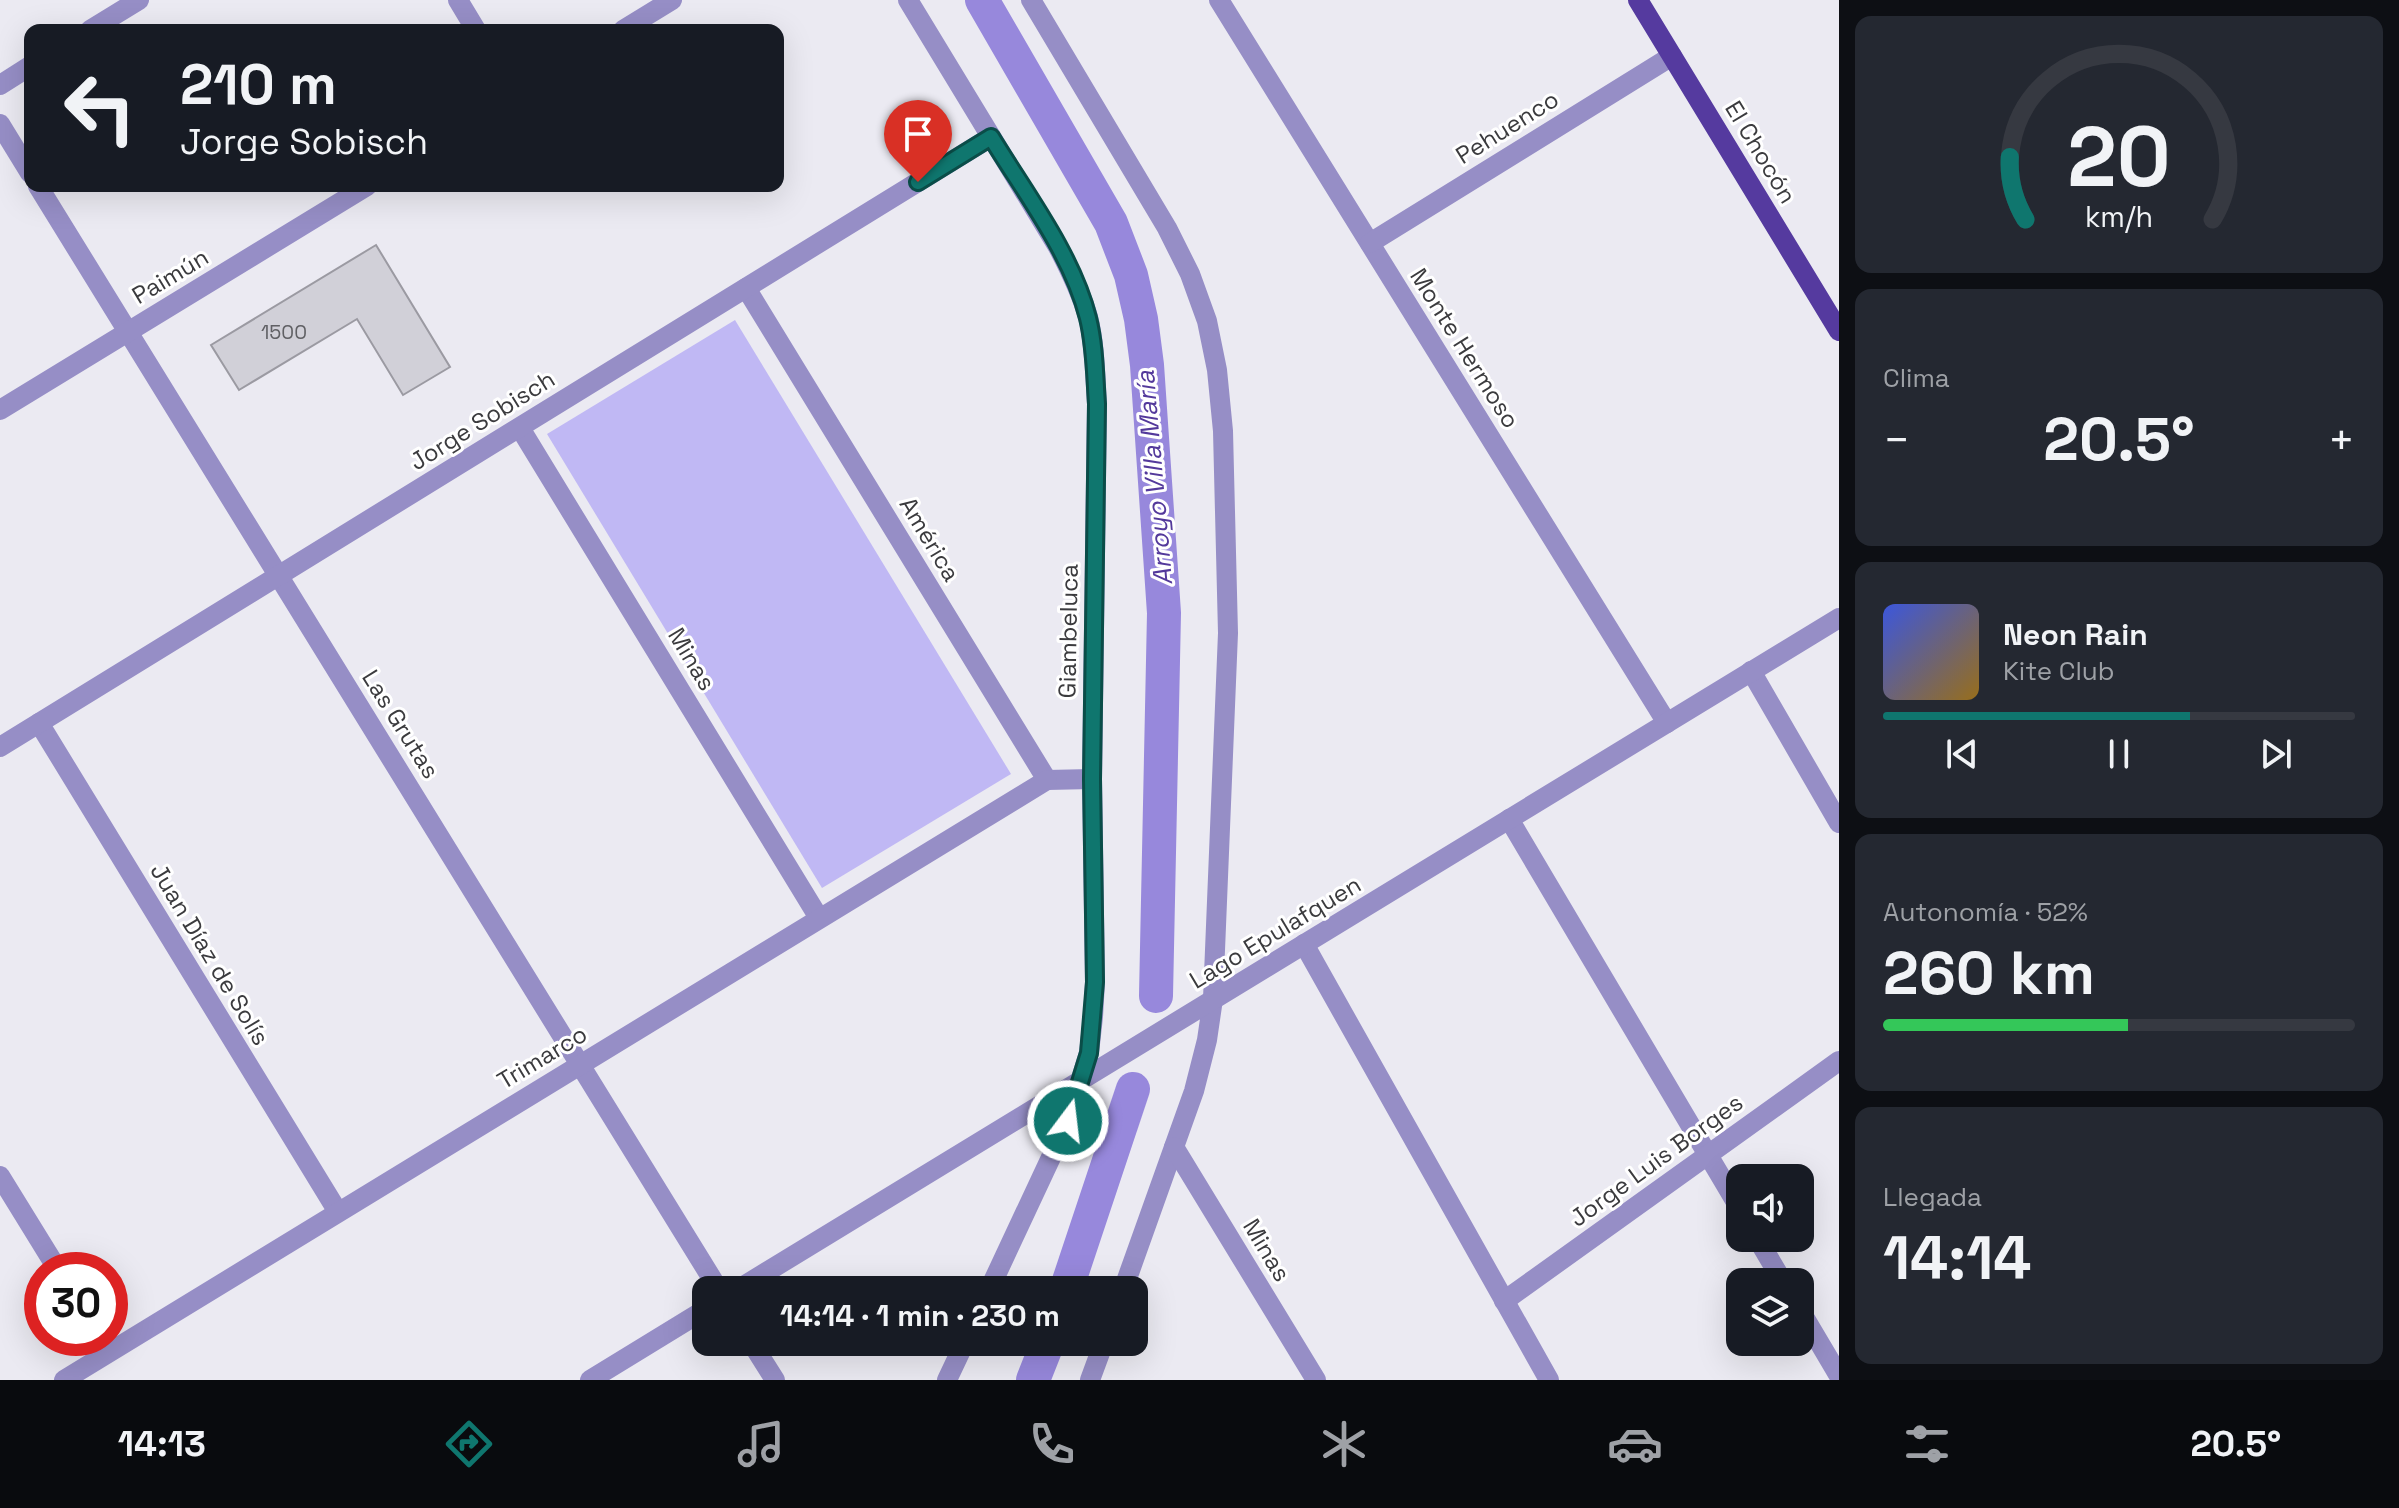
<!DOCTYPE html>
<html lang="es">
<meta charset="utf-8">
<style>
body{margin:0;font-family:"Space Grotesk",sans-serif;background:#242831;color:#f1f3f6;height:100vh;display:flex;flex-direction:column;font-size:30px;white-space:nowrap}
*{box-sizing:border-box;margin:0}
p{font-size:26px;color:#9ea1a6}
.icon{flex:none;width:44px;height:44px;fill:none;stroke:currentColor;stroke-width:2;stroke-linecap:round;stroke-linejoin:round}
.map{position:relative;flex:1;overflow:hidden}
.side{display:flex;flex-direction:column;gap:16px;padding:16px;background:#0d0f14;width:560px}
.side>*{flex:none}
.guide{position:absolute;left:24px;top:24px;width:760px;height:168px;border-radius:16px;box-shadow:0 8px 32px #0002;background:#171b24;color:#f1f3f6;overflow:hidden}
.controls{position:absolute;left:1726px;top:1164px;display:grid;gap:16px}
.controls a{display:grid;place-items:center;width:88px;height:88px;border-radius:16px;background:#171b24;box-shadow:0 8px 32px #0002;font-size:40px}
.speed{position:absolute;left:24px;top:1252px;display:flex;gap:16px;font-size:40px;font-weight:700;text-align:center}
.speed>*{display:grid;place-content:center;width:104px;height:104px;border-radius:50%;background:#171b24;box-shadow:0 8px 32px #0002;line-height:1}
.speed .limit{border:12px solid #d22;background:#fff;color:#111}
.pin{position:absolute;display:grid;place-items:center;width:68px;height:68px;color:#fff;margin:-82px -34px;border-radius:50% 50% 50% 0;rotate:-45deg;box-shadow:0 0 8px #0007}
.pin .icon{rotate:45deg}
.me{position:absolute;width:88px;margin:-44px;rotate:15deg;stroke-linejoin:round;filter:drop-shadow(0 0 6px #0008)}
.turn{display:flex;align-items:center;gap:28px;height:168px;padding:0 24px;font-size:36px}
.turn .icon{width:104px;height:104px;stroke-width:2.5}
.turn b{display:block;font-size:56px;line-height:68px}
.big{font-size:60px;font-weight:700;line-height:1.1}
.side .tile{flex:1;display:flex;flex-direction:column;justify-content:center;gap:12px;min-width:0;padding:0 28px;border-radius:16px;background:#242831}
.side .dial{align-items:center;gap:0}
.dial svg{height:208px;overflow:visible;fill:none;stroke:#363941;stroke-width:7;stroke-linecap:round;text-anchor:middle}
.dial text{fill:#f1f3f6;stroke:none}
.song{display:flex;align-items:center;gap:24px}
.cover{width:96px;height:96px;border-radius:12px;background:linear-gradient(135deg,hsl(230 70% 55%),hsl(40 70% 35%))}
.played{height:8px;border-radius:4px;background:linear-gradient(90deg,#0f766e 65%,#363941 65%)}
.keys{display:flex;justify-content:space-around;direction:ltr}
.heat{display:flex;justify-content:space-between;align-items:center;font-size:44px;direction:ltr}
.charge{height:12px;border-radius:6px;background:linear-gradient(90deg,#34c759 52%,#363941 0)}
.trip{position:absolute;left:692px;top:1276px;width:456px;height:80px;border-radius:16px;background:#171b24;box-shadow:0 8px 32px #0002;font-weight:700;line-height:80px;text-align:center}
.menu{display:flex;height:128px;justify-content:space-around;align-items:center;background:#090b0e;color:#9ea1a6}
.menu .icon{width:56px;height:56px}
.menu .active{color:#0f766e}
.menu b{font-size:36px;color:#f1f3f6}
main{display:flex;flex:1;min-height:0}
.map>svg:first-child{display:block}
</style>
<main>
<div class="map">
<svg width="1839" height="1380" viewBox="0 0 1839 1380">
<rect width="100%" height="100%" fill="#ebeaf2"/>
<!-- green -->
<polygon fill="#c0b8f4" points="735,320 1011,774 822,888 547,434"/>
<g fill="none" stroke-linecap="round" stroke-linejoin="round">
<!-- canal -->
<g stroke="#9788dc" stroke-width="34">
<polyline points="982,0 1111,223 1131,275 1141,319 1147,365 1164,613 1156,996"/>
<polyline points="1066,1290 1133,1089"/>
<polyline points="1033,1380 1048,1342"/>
</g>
</g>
<!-- building -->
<polygon fill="#d1d0d8" stroke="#9b9aa2" stroke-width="2" points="376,245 450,367 403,395 357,319 239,390 211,345"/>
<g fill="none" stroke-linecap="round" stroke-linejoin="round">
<!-- minor -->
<g stroke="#968ec6" stroke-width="20">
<polyline points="458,0 476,30"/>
<path d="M908,0l150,247c12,23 23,45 30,70 7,28 7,58 9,87l-5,375 3,203 -2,35 -4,36 -21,68 -79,169"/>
<polyline points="1031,0 1167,228 1190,274 1207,321 1217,370 1223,431 1228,633 1213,999 1207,1040 1194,1091 1123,1290"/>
<polyline points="1219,0 1667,723"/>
<polyline points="90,30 139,0"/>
<polyline points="623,30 672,0"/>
<polyline points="0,85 30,66"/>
<polyline points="0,124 30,173"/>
<polyline points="38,186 719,1290"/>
<polyline points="1370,243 1672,56"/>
<polyline points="746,288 1047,780 1092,779"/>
<polyline points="0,410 367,186"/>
<polyline points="520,428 819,918"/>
<polyline points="1751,671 1839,823"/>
<polyline points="39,723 338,1212"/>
<polyline points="0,747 991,137"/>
<polyline points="1509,819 1740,1209"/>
<polyline points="1304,944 1549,1380"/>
<polyline points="1174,1147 1316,1380"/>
<polyline points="0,1176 58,1270"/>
<polyline points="1757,1238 1783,1282"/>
<polyline points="737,1290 1839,618"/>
<polyline points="1504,1301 1839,1061"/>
<polyline points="1800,1310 1839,1376"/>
<polyline points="751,1342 775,1380"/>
<polyline points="64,1380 1047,780"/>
<polyline points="590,1380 706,1309"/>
<polyline points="947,1380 965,1342"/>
<polyline points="1090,1380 1104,1342"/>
</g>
<!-- major -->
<polyline stroke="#553a9f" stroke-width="20" points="1638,0 1839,331"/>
</g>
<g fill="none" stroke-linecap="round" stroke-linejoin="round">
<!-- route casing -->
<g stroke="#0a4d48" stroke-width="20">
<path id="route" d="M918,182l73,-45c34,56 81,117 97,181 7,28 7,58 9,86l-5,375 3,203 -6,71 -21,68"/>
</g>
<!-- route -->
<use href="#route" stroke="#0f766e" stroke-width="14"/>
</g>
<g text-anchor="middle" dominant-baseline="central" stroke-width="6" stroke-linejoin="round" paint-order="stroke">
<!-- number labels -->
<g font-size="20" fill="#606064">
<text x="284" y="332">1500</text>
</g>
<!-- street labels -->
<g font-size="24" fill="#3b3b3e" stroke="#fff">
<text transform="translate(1507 127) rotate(-32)">Pehuenco</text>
<text transform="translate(1761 152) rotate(59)">El Chocón</text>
<text transform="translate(170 276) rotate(-31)">Paimún</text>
<text transform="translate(1465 348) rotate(58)">Monte Hermoso</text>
<text transform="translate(482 420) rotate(-32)">Jorge Sobisch</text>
<text transform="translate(930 539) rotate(59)">América</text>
<text transform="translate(1068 631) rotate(-89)">Giambeluca</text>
<text transform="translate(692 659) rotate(59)">Minas</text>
<text transform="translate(401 724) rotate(58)">Las Grutas</text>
<text transform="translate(1275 932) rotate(-31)">Lago Epulafquen</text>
<text transform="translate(210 954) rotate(59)">Juan Díaz de Solís</text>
<text transform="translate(542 1057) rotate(-31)">Trimarco</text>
<text transform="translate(1656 1160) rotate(-36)">Jorge Luis Borges</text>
<text transform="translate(1267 1250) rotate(59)">Minas</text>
</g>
<!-- water labels -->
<g font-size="26" font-style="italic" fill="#53399b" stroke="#fff">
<text transform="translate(1154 478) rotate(-95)">Arroyo Villa María</text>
</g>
</g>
</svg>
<div class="controls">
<a><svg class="icon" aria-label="sound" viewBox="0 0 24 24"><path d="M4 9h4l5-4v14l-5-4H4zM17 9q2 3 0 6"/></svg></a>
<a><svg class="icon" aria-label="layers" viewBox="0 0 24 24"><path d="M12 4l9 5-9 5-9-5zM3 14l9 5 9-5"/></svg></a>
</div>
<div class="speed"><div class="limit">30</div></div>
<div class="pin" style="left:918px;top:182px;background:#d93025"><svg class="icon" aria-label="arrive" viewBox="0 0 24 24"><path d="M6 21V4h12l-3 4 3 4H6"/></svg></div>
<svg class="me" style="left:1068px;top:1121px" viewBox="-20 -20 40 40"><circle r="17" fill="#0f766e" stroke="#fff" stroke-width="3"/><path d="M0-11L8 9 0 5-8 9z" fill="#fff"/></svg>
<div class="trip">14:14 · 1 min · 230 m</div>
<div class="guide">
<div class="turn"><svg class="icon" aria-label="left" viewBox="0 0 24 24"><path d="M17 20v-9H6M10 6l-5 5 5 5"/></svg><div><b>210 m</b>Jorge Sobisch</div></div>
</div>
</div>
<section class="side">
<div class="tile dial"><svg viewBox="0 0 100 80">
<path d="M14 69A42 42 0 1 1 86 69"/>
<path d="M14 69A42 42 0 0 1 8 45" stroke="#0f766e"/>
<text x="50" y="56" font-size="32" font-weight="700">20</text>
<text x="50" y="72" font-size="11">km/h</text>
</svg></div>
<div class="tile"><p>Clima</p>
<div class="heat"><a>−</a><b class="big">20.5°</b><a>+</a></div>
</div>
<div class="tile">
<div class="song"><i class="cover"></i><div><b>Neon Rain</b><p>Kite Club</p></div></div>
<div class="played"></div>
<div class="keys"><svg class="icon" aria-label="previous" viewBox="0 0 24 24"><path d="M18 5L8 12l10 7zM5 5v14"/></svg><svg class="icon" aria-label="pause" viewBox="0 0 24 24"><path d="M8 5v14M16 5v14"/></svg><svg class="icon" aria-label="next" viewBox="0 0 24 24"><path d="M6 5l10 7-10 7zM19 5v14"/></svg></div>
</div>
<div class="tile"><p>Autonomía · 52%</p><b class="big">260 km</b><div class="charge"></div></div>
<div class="tile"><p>Llegada</p><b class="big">14:14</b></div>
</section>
</main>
<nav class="menu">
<b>14:13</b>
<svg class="icon active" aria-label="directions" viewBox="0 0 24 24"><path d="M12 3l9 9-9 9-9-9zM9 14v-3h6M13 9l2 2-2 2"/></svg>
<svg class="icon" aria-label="music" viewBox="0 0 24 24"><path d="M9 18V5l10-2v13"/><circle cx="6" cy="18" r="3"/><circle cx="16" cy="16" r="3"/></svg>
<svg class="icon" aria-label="phone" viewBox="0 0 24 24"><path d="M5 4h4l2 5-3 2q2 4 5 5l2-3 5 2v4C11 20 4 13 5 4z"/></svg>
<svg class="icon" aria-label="climate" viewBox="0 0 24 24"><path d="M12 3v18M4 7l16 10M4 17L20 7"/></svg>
<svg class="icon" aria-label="car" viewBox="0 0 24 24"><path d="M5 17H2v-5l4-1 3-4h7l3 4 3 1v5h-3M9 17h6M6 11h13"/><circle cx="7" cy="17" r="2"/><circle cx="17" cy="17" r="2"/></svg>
<svg class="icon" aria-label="filters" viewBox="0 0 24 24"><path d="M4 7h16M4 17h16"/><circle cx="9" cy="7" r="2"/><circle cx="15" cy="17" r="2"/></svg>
<b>20.5°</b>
</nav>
